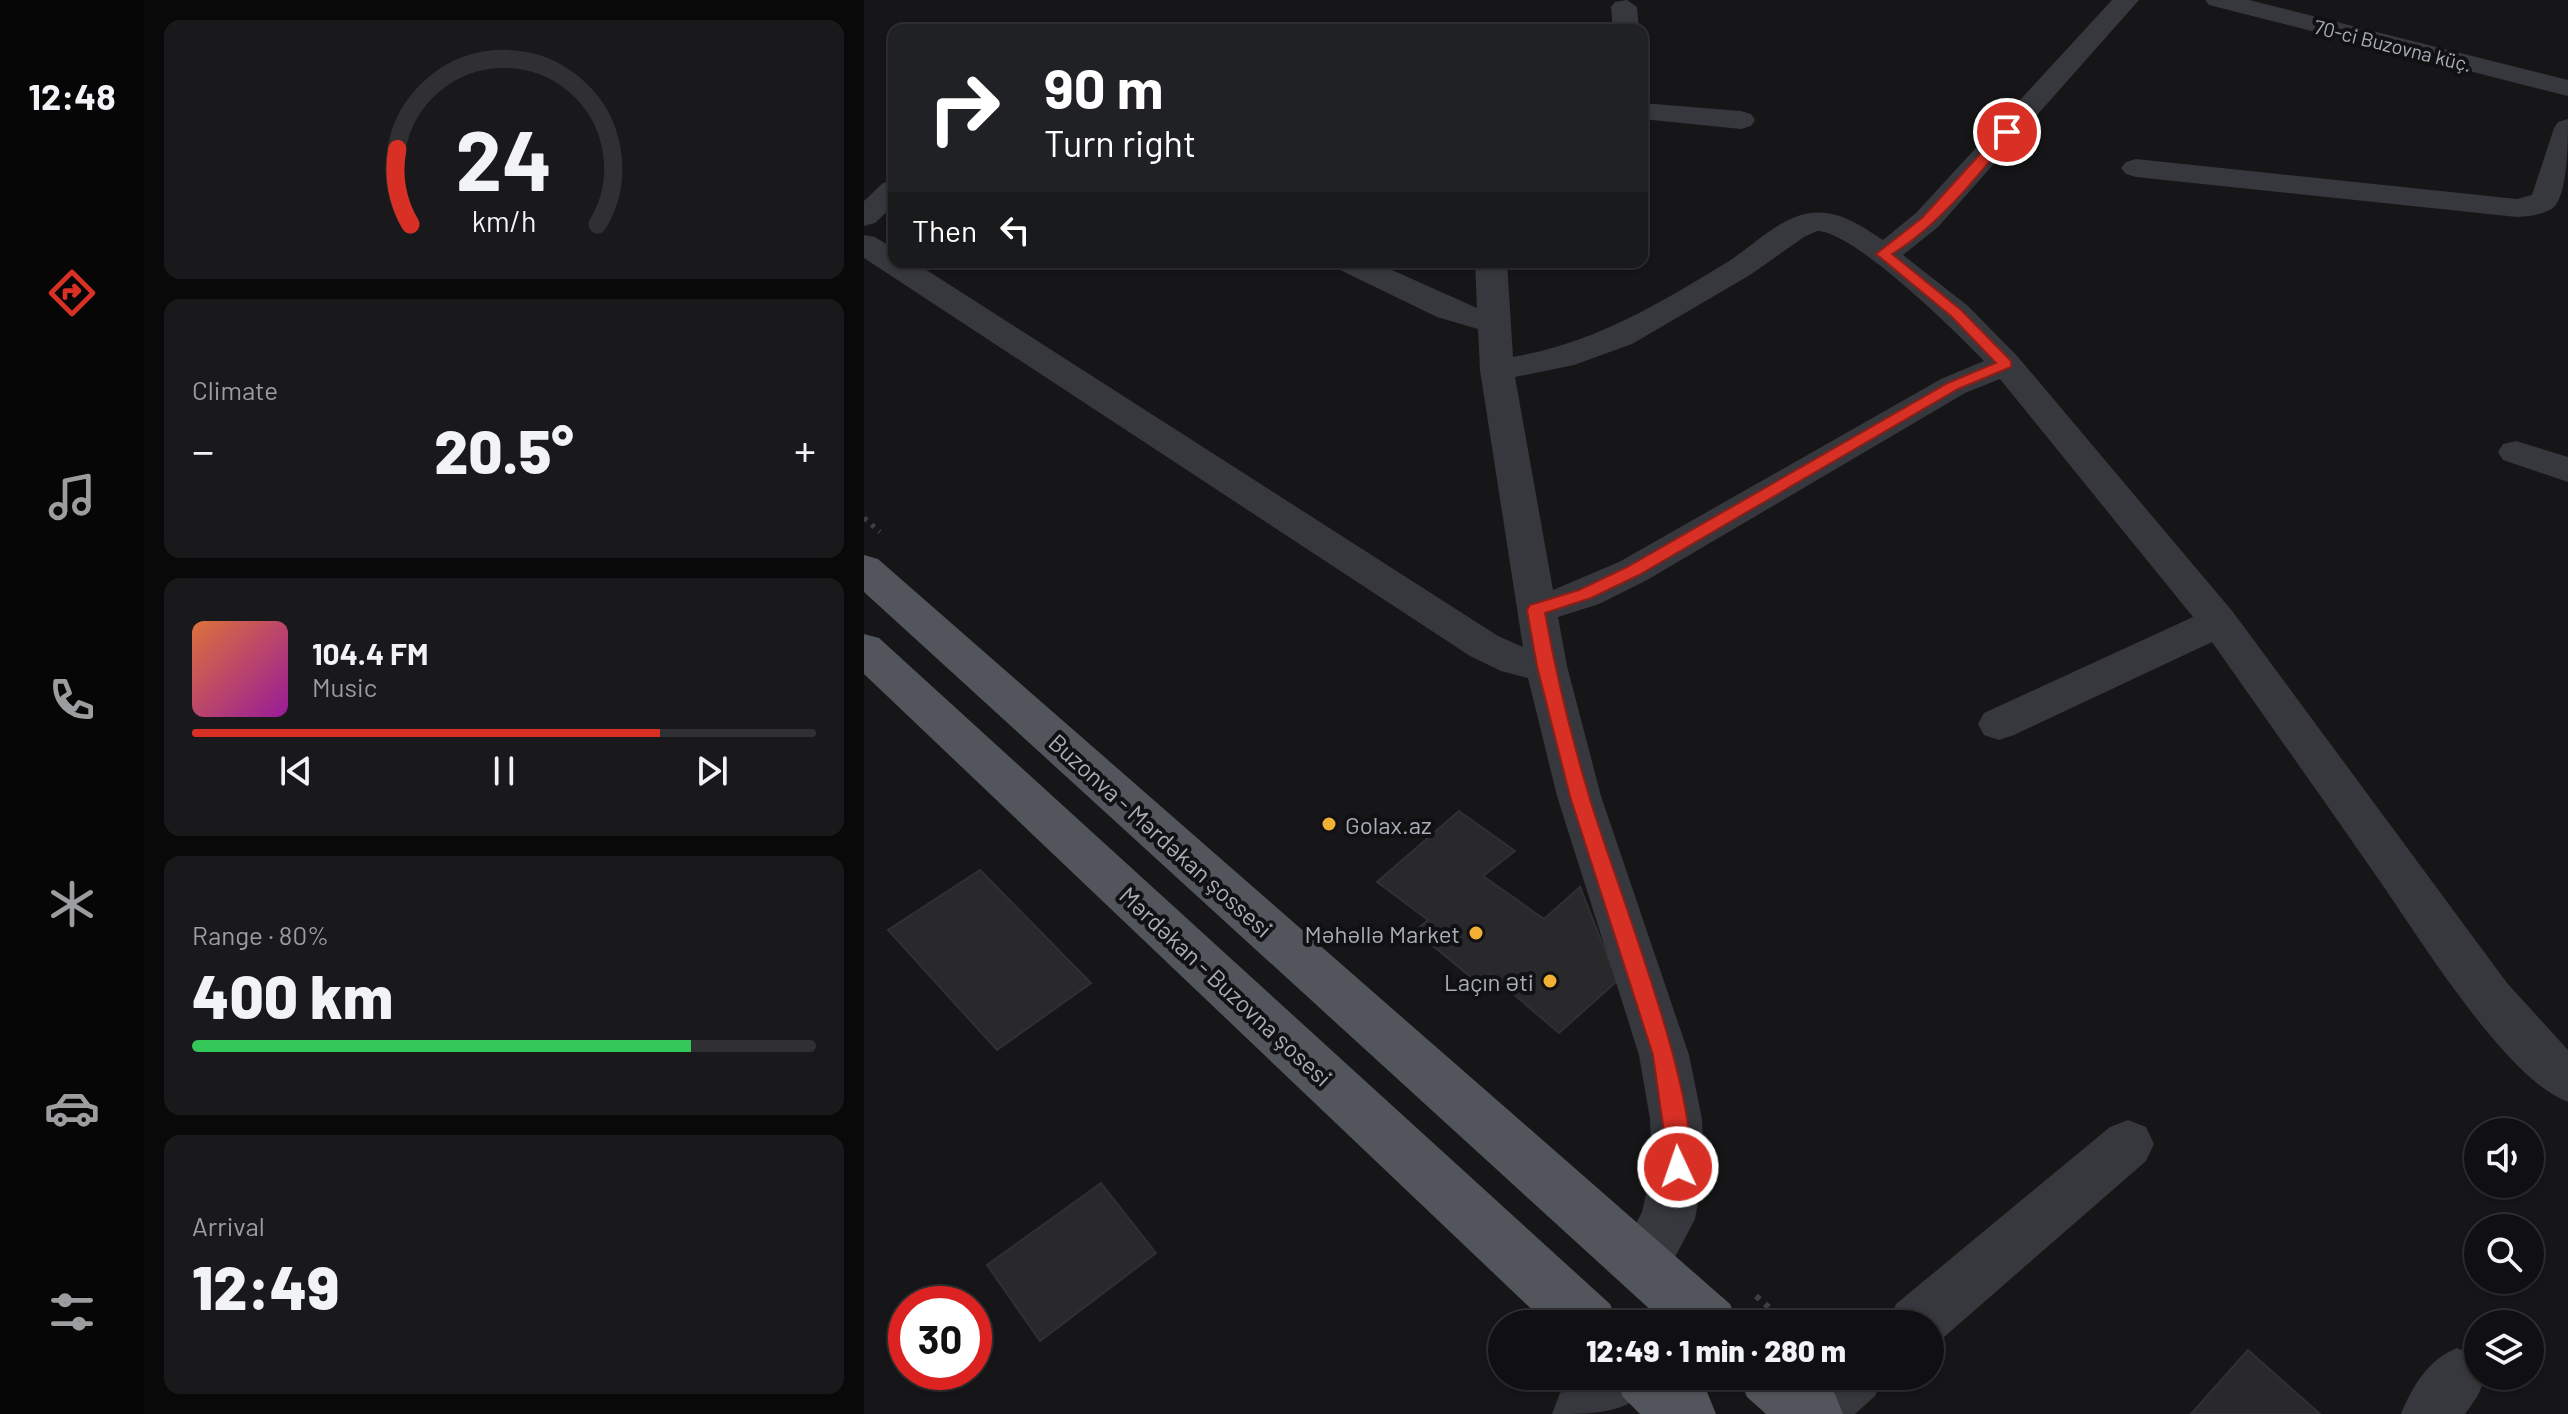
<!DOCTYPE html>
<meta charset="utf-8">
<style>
body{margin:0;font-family:Barlow,sans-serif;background:#19191b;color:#f1f3f6;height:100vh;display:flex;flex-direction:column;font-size:30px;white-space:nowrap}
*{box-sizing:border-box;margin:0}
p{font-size:26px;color:#9c9d9f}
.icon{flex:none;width:44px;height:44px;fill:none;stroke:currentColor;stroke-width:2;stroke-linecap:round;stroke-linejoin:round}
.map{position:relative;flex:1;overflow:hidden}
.details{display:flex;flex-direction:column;gap:20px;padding:20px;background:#09090a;width:720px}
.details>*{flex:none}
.hud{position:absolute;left:24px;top:24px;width:760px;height:244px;border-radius:16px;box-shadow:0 2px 6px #0004,0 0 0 2px #303032;background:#202124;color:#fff;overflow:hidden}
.controls{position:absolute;left:1600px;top:1118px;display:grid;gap:16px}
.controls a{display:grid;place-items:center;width:80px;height:80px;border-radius:50%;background:#101012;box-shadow:0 2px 6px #0004,0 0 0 2px #303032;font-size:40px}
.speed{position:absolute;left:24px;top:1286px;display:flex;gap:16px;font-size:40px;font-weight:700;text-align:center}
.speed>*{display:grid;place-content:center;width:104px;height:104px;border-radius:50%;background:#101012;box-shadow:0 2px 6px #0004,0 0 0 2px #303032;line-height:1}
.speed .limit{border:12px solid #d22;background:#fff;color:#111}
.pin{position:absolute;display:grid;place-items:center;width:68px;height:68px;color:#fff;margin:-34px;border:4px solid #fff;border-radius:50%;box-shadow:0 2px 8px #0007}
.me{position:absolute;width:88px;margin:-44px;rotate:357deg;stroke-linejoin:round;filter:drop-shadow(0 0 6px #0008)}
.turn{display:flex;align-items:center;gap:28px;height:168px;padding:0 24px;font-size:36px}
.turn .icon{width:104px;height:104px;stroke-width:2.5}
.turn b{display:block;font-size:56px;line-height:68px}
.then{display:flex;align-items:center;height:76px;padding:0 24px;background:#0003;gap:16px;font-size:30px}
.big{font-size:60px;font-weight:800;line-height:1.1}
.details .widget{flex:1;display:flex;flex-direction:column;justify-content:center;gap:12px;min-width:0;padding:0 28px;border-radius:16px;background:#19191b}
.details .dial{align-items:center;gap:0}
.dial svg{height:208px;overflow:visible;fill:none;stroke:#303032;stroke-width:7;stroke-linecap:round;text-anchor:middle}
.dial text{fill:#f1f3f6;stroke:none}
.song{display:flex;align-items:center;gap:24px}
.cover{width:96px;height:96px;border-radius:12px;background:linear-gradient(135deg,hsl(20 70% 55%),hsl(300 70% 35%))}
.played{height:8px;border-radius:4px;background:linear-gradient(90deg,#d93025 75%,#303032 75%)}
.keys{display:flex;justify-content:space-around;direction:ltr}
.heat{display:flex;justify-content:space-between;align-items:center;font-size:44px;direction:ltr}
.charge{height:12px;border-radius:6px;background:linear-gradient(90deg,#34c759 80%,#303032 0)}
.trip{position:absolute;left:624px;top:1310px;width:456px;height:80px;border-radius:40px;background:#101012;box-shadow:0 2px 6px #0004,0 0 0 2px #303032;font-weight:800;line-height:80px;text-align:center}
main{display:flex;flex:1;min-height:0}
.tabs{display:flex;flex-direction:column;width:144px;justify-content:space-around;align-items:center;background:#060607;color:#9c9d9f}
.tabs .icon{width:56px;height:56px}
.tabs .on{color:#d93025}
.tabs b{font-size:36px;color:#f1f3f6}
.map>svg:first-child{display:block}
</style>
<main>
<nav class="tabs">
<b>12:48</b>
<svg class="icon on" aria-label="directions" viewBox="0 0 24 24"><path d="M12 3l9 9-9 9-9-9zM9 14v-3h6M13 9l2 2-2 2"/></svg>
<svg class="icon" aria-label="music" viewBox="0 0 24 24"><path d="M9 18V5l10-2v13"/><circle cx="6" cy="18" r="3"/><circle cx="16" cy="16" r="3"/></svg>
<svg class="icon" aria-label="phone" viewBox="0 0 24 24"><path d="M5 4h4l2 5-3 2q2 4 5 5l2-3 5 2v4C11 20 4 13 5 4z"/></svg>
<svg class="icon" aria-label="climate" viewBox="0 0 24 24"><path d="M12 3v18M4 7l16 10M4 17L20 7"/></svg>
<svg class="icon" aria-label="car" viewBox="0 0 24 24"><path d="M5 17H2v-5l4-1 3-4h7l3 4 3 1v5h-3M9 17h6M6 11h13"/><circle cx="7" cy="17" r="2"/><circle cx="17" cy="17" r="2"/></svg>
<svg class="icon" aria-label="filters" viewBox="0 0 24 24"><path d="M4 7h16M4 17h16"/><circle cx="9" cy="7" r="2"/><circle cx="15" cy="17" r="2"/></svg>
</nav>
<section class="details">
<div class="widget dial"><svg viewBox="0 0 100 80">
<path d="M14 69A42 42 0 1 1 86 69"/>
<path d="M14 69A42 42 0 0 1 9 40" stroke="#d93025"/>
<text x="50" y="56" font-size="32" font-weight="700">24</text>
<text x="50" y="72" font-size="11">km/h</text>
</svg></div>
<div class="widget"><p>Climate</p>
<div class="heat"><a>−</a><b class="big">20.5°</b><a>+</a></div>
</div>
<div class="widget">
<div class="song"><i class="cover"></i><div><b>104.4 FM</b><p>Music</p></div></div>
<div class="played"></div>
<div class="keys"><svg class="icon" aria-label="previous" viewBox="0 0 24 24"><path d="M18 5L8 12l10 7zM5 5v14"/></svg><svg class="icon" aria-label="pause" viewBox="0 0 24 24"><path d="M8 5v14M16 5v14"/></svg><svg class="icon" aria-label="next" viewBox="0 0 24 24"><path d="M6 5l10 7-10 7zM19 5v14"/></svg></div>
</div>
<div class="widget"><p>Range · 80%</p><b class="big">400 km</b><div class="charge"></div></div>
<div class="widget"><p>Arrival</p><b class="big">12:49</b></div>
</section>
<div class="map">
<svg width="1704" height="1414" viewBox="0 0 1704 1414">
<rect width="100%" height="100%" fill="#161618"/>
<!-- building -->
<g fill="#29292c" stroke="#303034" stroke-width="2">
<polygon points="595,811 651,851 619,876 680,919 716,887 753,981 695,1033 626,974 615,984 551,931 564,920 513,882"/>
<polygon points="116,870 227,983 133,1050 24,930"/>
<polygon points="237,1183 292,1253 176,1341 123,1265"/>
<polygon points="1384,1350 1456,1414 1327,1414"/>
</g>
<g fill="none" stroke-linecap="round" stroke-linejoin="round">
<!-- path-far1 -->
<polyline stroke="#3d3f44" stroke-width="5" stroke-dasharray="4 6" stroke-linecap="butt" points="0,518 16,532"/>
<!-- path -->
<polyline stroke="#3d3f44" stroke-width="6" stroke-dasharray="5 7" stroke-linecap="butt" points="892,1296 924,1324"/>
<!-- minor -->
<g fill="#37383d" fill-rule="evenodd">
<polygon points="763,0 773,7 775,30 749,30 747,7 751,2"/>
<path d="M1248,0h27l-201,227 -35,28 65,51 50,51 215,255 274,371 61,67v52c-62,-22 -151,-168 -191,-225 -55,-79 -110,-157 -165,-235l-198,93 -15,5 -15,-5 -6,-11 6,-11 209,-96 -193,-238 -35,14 -318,187 -48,24 -41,13 9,49 34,130 88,259 13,64 2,48 -9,52 -34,65 -19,7 -19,-7 -8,-19 27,-53 10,-45 -2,-48 -11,-64 -82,-259 -29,-118 -27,-7 -31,-15 -606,-398v-23l11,2 19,12v13h20l584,374 25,11 -43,-277 -2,-41 -41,-12 -99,-48 -5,-7h41l103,46 -2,-46h32l6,95c83,-15 142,-51 213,-94 27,-17 52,-45 84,-50 28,-4 52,13 73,27l33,-27zM953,231c37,0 139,101 167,130l-43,18 -322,183 -66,28 -38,-213 59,-12 58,-21 118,-69 54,-38z"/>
<polygon points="1341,0 1385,0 1704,80 1704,96 1345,5"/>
<polygon points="778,103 877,111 887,114 891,120 887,126 877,129 778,119"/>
<path d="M1704,119c0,22 0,74 -14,88 -10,8 -25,9 -37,10l-381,-40 -10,-3 -5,-6 5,-6 10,-3 381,40 15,-4 22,-67 4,-6z"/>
<polygon points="30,180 30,205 11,223 0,226 0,201 19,183"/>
<polygon points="1652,441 1704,457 1704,482 1639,460 1634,452 1639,444"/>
<polygon points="1264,1120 1282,1127 1290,1144 1282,1161 1072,1344 1066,1346 1066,1324 1024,1324 1032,1304 1246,1127"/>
<path d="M1593,1348l20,9 1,19 8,1 -9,20 -12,17h-64c12,-29 27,-54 56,-66z"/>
<path d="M718,1376h74c-22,38 -56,38 -104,38l8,-21z"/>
<polygon points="946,1376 1020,1376 1011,1396 991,1414 918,1414 926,1392"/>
</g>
<!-- primary -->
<g fill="#53555c" fill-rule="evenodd">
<polygon points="0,555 14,559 866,1304 875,1324 802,1324 0,592"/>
<polygon points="0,634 15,638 746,1304 755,1324 683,1324 0,674"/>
<polygon points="750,1376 825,1376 843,1392 852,1414 776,1414 759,1397"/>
<polygon points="874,1376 950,1376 970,1392 979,1414 902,1414 883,1397"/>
</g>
</g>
<!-- route -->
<path fill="#d93025" stroke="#8d1f18" stroke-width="2" d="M1138,130l11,2c-33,42 -76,95 -121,122l69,56 50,51v6l-53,22 -319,186 -48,23 -46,15c11,61 26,123 44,183 19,68 122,324 97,378l-8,3 -8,-3 -17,-119 -83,-259 -33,-130 -10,-56 3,-5 49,-15 48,-23 321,-184 48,-20 -45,-47 -75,-62 46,-36z"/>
<!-- markers -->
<g fill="#f2b134" stroke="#111113" stroke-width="3">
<circle cx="465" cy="824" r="8"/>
<circle cx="612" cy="933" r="8"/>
<circle cx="686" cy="981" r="8"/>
</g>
<g text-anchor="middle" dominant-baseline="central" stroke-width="8" stroke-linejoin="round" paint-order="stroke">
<!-- far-street labels -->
<g font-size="20" fill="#a8adb8" stroke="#111113">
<text transform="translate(1529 45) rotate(14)">70-ci Buzovna küç.</text>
</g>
<!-- poi labels -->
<g font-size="24" fill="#a8adb8" stroke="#111113" text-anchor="end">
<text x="481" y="824" text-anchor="start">Golax.az</text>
<text x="596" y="933">Məhəllə Market</text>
<text x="670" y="981">Laçın Əti</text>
</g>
<!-- street labels -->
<g font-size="24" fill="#a8adb8" stroke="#111113">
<text transform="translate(297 835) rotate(42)">Buzonva - Mərdəkan şossesi</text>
<text transform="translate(362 986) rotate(43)">Mərdəkan - Buzovna şosesi</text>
</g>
</g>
</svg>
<div class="controls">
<a><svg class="icon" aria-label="sound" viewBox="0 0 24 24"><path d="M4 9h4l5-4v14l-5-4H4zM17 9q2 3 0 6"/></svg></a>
<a><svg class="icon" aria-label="search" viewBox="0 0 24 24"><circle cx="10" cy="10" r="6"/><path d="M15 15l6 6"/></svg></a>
<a><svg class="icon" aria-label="layers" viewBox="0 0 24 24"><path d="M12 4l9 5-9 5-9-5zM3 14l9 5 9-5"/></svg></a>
</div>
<div class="speed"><div class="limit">30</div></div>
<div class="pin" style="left:1143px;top:132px;background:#d93025"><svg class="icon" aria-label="arrive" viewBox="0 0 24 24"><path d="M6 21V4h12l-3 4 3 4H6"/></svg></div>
<svg class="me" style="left:814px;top:1167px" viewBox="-20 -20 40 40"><circle r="17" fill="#d93025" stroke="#fff" stroke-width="3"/><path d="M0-11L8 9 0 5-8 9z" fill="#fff"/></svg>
<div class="trip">12:49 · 1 min · 280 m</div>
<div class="hud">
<div class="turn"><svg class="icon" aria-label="right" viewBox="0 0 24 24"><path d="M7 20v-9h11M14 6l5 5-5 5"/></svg><div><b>90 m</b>Turn right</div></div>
<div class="then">Then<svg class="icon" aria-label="left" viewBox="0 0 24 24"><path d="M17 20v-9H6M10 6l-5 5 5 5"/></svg></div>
</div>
</div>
</main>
